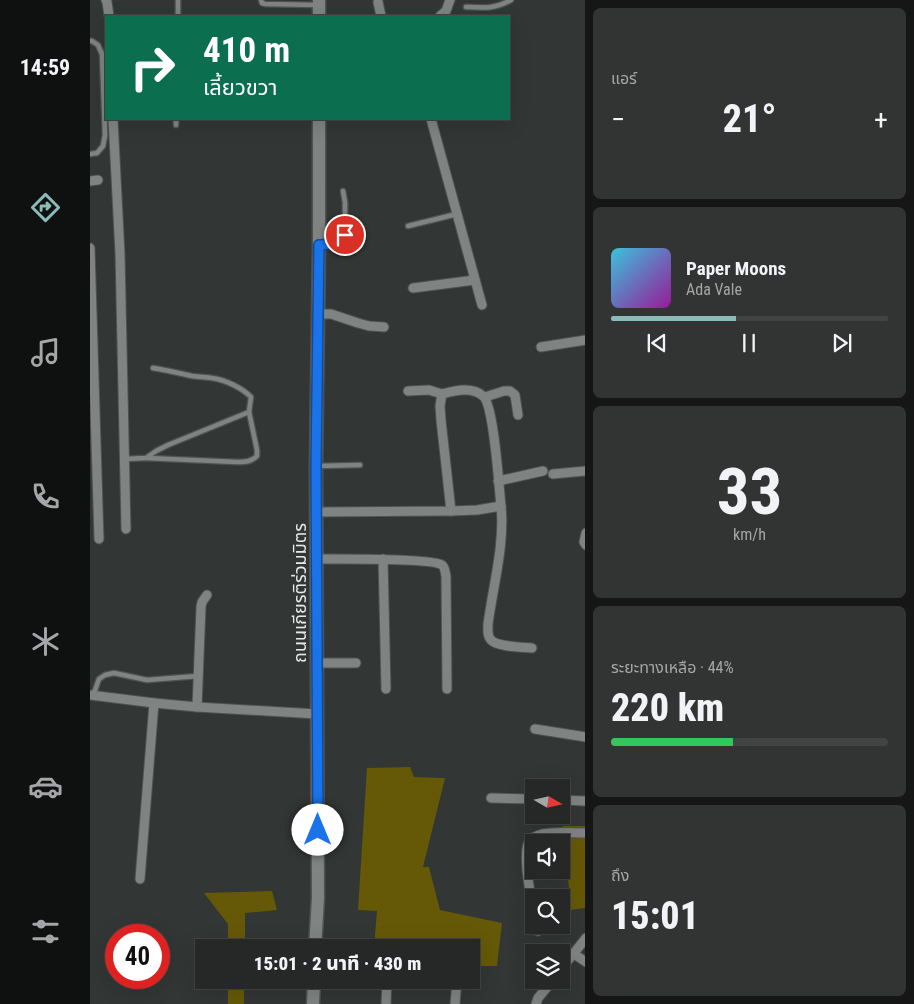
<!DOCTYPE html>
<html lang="th">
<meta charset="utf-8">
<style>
body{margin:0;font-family:"Roboto Condensed","Noto Sans Thai",sans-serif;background:#323433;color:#f1f3f6;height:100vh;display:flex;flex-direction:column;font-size:19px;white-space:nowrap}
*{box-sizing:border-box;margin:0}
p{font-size:16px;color:#a4a6a7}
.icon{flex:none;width:28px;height:28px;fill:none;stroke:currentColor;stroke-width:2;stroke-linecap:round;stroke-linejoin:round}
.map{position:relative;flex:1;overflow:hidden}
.sheet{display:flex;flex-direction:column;gap:8px;padding:8px;background:#151615;width:329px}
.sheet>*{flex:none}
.hud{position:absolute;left:15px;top:15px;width:405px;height:105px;border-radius:0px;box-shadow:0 5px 20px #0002,0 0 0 1px #424444;background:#0b6e4f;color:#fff;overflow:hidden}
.needle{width:32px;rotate:99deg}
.buttons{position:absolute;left:435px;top:779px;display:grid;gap:10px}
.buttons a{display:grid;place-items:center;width:45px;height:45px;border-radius:0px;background:#262827;box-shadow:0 5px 20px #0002,0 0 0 1px #424444;font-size:25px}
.speed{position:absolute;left:15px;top:924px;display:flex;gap:10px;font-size:25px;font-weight:700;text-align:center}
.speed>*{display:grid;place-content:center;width:65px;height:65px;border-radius:50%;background:#262827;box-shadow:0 5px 20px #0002,0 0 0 1px #424444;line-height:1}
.speed .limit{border:8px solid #d22;background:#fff;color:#111}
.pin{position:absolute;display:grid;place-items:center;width:42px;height:42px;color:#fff;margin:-21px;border:2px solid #fff;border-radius:50%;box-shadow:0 1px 5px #0007}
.me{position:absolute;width:55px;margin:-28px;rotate:0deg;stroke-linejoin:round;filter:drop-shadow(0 0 4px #0008)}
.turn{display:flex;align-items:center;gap:18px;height:105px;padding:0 15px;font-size:22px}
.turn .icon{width:65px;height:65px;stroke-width:2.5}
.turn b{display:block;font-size:35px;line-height:42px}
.big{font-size:38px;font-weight:800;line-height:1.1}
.sheet .tile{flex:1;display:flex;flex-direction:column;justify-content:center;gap:8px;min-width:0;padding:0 18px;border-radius:8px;background:#323433}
.sheet .dial{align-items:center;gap:0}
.dial b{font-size:65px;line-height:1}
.song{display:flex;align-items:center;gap:15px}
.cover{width:60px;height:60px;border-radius:8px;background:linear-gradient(135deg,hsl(190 70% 55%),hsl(300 70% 35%))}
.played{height:5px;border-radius:2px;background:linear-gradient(90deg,#8bbbb9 45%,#424444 45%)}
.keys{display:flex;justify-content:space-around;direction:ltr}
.heat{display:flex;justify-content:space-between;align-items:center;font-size:28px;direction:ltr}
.charge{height:8px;border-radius:4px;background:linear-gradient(90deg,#34c759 44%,#424444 0)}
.trip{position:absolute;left:105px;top:939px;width:285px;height:50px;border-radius:0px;background:#262827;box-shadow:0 5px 20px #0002,0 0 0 1px #424444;font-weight:800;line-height:50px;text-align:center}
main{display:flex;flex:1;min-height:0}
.menu{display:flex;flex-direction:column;width:90px;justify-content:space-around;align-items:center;background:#0f1010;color:#a4a6a7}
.menu .icon{width:35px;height:35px}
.menu .on{color:#8bbbb9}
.menu b{font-size:22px;color:#f1f3f6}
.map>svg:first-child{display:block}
</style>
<main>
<nav class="menu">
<b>14:59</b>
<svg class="icon on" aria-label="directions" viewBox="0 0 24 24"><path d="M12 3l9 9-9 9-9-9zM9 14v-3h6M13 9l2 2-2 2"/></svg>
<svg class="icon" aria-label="music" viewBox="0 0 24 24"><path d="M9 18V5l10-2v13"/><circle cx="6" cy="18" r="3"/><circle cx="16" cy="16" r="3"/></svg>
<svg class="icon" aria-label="phone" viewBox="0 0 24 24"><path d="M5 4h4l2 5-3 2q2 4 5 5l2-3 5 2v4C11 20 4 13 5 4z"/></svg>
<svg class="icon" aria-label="climate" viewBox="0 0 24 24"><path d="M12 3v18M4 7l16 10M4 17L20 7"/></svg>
<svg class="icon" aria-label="car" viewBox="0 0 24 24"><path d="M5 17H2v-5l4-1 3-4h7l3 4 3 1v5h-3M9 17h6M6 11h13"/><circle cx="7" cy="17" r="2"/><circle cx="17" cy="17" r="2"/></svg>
<svg class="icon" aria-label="filters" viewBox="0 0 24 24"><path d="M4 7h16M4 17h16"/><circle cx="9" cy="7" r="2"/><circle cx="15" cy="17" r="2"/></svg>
</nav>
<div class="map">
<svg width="496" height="1004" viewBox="0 0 496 1004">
<rect width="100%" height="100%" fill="#323634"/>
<!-- green -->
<g fill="#655907">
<polygon points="320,767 324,777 355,778 333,867 339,867 350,910 412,923 407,966 381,966 381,948 284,947 287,911 268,910 277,768"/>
<polygon points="473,826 495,826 495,908 481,910"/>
<polygon points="182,891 187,910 155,913 155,947 138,947 138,924 114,893"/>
<rect x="138" y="980" width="16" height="24"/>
</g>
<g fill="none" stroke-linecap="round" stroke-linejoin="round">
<!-- lane casing -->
<g stroke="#4f5251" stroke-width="7">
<g id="lane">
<polyline points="171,0 172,3 175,4 227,5"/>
<path d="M376,7c18,1 29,2 45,-7"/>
<polyline points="88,16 88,0"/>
<polyline points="0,41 2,41 8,45 12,54 15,135 13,146 7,153 0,154"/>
<polyline points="86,125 86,119"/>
<polyline points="318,226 367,214"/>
<polyline points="229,245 246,243 251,240 255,235 255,202 253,191"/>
<path d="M56,458l91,4c8,0 14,0 20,-6v-6l-8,-38"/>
<path d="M34,459l22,-1 10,-7 12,-6 81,-33 2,-15c-9,-9 -25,-17 -39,-19 -6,-1 -13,-1 -20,-2 -13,-3 -26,-6 -39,-8"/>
<polyline points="227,466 270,465"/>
<polyline points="3,696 9,679 15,675 24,673 57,680 108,676"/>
</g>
</g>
<!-- street casing -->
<g stroke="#4f5251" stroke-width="11">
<g id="street">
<polyline points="16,0 17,2 19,16"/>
<polyline points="288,2 291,16"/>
<polyline points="350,16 356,11 360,0"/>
<polyline points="23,119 30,254 36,529"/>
<polyline points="341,119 392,305"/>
<polyline points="0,181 8,180"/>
<polyline points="0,248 9,539"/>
<polyline points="323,288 385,280"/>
<polyline points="228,314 241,314 268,323 279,326 294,327"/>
<polyline points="451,347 496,340"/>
<polyline points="318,391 339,390 352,394"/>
<polyline points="395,397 414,391 420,391 425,395 428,415"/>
<polyline points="463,474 496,471"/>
<polyline points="408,481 453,471"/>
<path d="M361,511l-10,-91 -1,-14 2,-12c12,-3 30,-8 41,2 11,9 16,92 18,110"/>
<path d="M226,512l135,-1 26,-1 24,-4c4,38 -8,80 -13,118 0,6 -1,12 3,16 6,7 32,7 41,8"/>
<polyline points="496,533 494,542 496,545"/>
<path d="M226,559c18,0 117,-1 126,6 3,2 3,7 4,11l1,113"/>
<polyline points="293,559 296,689"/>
<polyline points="227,663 266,663"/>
<polyline points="0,695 64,703"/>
<polyline points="107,707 111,607 112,602 117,595"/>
<polyline points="445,729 496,737"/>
<polyline points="401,798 444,799"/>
<polyline points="471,800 496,801"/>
<polyline points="50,879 64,703 107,707 227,714"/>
<path d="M444,912c-3,-14 -12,-58 -5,-70 2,-4 9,-7 13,-8 14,-3 29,-1 44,-1"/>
<polyline points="446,925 448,931"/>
<polyline points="484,954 496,962"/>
<polyline points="471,969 496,938"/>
<polyline points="296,1004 297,980"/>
<polyline points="365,1004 367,980"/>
<polyline points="446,1004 448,998 463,980"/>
</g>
</g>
<!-- secondary casing -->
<g stroke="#4f5251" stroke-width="15">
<g id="secondary">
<polyline points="229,16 229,0"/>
<polyline points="225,948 228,898 226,466 229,245 229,119"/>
<polyline points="223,1004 224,980"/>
</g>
</g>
<!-- lane -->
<use href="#lane" stroke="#7f8381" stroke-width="4.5"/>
<!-- street -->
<use href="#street" stroke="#7f8381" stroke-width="9"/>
<!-- secondary -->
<use href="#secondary" stroke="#7f8381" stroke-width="12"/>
</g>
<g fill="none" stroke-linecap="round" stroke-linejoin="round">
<!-- route casing -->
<g stroke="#114b97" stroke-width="12">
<path id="route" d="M228,830l-2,-364 3,-221c12,-1 18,0 26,-10"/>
</g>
<!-- route -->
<use href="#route" stroke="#1a73e8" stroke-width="9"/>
</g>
<g text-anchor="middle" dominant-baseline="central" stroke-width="5" stroke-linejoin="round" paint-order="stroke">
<!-- street labels -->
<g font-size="18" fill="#e7e9e8" stroke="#323634">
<text transform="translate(209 593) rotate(-90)">ถนนเกียรติร่วมมิตร</text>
</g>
</g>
</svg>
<div class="buttons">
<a><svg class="needle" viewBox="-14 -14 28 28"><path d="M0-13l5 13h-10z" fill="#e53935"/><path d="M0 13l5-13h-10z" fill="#a4a6a7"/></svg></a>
<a><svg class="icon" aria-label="sound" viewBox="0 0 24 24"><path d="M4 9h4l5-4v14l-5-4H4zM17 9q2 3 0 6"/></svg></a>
<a><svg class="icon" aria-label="search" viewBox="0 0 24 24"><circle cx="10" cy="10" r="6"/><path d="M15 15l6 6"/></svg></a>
<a><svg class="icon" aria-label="layers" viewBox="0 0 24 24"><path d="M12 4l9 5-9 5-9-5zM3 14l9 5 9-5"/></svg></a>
</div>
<div class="speed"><div class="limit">40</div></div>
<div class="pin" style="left:255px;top:235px;background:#d93025"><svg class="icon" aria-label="arrive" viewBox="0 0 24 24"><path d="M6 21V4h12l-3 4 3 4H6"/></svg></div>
<svg class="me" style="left:228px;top:830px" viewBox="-20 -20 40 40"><circle r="19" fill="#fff"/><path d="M0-13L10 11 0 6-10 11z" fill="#1a73e8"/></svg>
<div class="trip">15:01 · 2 นาที · 430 m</div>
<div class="hud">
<div class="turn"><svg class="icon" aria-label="right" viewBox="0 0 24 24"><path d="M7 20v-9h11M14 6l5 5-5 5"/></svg><div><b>410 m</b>เลี้ยวขวา</div></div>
</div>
</div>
<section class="sheet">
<div class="tile"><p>แอร์</p>
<div class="heat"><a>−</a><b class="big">21°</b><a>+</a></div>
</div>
<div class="tile">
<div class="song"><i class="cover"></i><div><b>Paper Moons</b><p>Ada Vale</p></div></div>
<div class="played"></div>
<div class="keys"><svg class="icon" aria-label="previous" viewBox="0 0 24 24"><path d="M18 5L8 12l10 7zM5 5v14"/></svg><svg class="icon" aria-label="pause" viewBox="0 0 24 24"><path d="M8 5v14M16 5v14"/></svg><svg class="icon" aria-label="next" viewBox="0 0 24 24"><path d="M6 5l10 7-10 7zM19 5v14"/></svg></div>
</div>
<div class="tile dial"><b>33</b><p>km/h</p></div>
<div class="tile"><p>ระยะทางเหลือ · 44%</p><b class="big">220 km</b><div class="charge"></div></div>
<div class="tile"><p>ถึง</p><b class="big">15:01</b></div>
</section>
</main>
